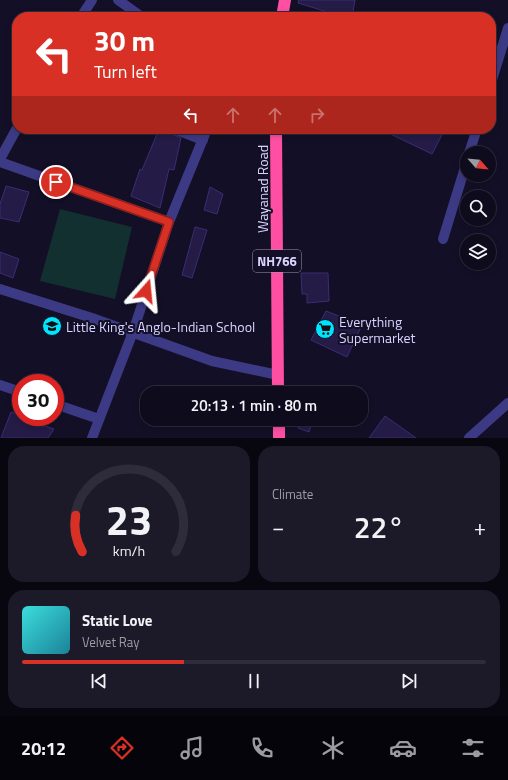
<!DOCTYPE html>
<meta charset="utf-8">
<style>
body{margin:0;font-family:"Titillium Web",sans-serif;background:#1c1929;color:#f1f3f6;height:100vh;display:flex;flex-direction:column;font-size:15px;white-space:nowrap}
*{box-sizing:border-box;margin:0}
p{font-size:13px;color:#9b9ba3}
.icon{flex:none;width:22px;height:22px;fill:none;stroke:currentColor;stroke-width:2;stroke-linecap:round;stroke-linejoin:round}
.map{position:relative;height:438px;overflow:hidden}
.sheet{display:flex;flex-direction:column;gap:8px;padding:8px;background:#08060f;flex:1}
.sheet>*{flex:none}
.guide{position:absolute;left:12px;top:12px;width:484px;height:122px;border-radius:16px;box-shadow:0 2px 6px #0003,0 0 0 1px #2e2b3b;background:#d93025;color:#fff;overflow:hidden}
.needle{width:26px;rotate:117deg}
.tools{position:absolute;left:460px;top:146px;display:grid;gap:8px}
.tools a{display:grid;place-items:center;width:36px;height:36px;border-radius:50%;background:#0e0b1c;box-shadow:0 2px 6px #0003,0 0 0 1px #2e2b3b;font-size:20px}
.speed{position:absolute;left:12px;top:374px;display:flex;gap:8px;font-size:20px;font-weight:700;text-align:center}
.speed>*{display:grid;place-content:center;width:52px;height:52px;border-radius:50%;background:#0e0b1c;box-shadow:0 2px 6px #0003,0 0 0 1px #2e2b3b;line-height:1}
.speed .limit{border:6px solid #d22;background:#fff;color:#111}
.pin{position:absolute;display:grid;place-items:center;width:34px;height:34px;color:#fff;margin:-17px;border:2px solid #fff;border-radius:50%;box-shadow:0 1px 4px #0007}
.me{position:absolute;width:44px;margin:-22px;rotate:18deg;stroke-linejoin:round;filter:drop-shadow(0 0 3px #0008)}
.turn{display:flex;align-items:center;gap:14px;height:84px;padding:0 16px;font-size:18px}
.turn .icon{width:52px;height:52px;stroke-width:2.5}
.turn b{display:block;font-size:28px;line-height:34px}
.lanes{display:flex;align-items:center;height:38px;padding:0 16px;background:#0003;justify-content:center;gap:20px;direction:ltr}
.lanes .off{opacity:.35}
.big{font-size:30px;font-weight:600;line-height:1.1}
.sheet .widget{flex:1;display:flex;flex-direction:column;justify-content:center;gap:6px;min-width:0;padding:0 14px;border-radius:16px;background:#1c1929}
.sheet .dial{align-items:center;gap:0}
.dial svg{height:104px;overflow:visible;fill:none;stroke:#2e2b3b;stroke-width:7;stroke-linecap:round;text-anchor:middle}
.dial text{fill:#f1f3f6;stroke:none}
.song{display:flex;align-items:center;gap:12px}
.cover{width:48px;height:48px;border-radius:6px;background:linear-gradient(135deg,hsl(180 70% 55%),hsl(190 70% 35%))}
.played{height:4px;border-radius:2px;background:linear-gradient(90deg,#d93025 35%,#2e2b3b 35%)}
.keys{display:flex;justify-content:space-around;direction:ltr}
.heat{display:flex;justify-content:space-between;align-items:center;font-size:22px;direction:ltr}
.sheet .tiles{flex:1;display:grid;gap:8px;grid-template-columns:1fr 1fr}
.widget:last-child{grid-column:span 2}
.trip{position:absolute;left:140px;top:386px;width:228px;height:40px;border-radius:16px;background:#0e0b1c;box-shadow:0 2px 6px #0003,0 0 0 1px #2e2b3b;font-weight:600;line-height:40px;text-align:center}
.tab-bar{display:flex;height:64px;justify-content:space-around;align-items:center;background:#06040b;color:#9b9ba3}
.tab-bar .icon{width:28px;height:28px}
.tab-bar .selected{color:#d93025}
.tab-bar b{font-size:18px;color:#f1f3f6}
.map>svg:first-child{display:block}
</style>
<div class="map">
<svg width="508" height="438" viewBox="0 0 508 438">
<rect width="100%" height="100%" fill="#130f26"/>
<!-- green -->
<polygon fill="#12302f" points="60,209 132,227 115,299 40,281"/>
<!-- building -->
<g fill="#241b47" stroke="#3b2d73">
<polygon points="299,0 355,0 352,17 344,17 298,3"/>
<polygon points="159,129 168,129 169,133 181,138 174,170 169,169 160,208 131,196 140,169 142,170"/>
<polygon points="380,129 445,129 432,154"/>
<polygon points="6,186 29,192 19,222 0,218 0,204"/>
<polygon points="210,187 223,194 217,214 204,210"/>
<polygon points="195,227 207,230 192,278 182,275"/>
<polygon points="0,252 19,259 13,278 0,273"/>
<polygon points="301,273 328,273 329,301 307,303 307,294 302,294"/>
<polygon points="326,311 362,325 347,357 311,340"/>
<polygon points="11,412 21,415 21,417 29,418 28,420 54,429 48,438 1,438"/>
<polygon points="385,416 416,438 369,438"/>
<polygon points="300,419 313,419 309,432 298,428"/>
</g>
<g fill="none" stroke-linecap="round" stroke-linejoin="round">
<!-- minor -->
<g stroke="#3d3a85" stroke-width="10">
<polyline points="118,0 142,17"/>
<polyline points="81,17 92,0"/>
<polyline points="491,83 508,28"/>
<polyline points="174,129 203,140"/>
<polyline points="469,153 477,129"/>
<polyline points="0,159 17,128"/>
<polyline points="0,162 169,222"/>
<polyline points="443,239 467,161"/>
<polyline points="0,289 92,318 212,361 278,375"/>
<polyline points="0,385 21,392"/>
<polyline points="55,404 99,419"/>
<polyline points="92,438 133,332 169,222 207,129"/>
<polyline points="469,438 508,403"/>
</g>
<!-- highway -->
<g stroke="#ff4fa3" stroke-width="12">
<polyline points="282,17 285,0"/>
<polyline points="276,129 278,393"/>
<polyline points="279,419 279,438"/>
</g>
</g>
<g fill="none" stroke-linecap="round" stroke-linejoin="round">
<!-- route casing -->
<g stroke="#8d1f18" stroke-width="10">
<polyline id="route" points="56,182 169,222 146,291"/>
</g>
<!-- route -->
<use href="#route" stroke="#d93025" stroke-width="7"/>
</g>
<!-- icons -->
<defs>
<g id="school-disc" transform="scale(1)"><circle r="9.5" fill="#00e5ff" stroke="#130f26"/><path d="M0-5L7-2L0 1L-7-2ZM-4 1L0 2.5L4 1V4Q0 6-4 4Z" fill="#111"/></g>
<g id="supermarket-disc" transform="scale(1)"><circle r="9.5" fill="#00e5ff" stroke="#130f26"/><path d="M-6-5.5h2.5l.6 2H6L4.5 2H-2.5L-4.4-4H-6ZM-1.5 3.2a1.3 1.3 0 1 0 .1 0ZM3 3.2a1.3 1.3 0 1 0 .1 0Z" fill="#111"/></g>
</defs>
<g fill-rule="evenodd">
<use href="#school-disc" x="52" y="326"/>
<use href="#supermarket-disc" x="325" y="329"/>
</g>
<g text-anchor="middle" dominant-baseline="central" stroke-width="4" stroke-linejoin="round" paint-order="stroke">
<!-- shield labels -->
<rect fill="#130f26" stroke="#9e99be" stroke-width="1" x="253" y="250" width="48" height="22" rx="3"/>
<g font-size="13" font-weight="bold" fill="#d9d4ff">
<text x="277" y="261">NH766</text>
</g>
<!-- street labels -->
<g font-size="14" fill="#d9d4ff" stroke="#130f26">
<text transform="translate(262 189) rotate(-90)">Wayanad Road</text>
</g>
<!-- poi labels -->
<g font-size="14" fill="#d9d4ff" stroke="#130f26" text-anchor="start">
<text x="339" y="321">Everything<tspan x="339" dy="16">Supermarket</tspan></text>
<text x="66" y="326">Little King's Anglo-Indian School</text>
</g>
</g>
</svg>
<div class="tools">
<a><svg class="needle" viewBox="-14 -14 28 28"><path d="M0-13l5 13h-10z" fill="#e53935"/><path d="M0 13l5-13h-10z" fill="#9b9ba3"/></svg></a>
<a><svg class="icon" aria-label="search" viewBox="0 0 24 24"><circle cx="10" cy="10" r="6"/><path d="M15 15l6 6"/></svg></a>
<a><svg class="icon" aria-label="layers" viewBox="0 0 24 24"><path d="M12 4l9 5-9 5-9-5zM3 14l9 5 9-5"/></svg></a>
</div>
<div class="speed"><div class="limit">30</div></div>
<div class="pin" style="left:56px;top:182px;background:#d93025"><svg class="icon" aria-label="arrive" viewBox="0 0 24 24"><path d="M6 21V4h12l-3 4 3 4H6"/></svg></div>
<svg class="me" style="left:146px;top:291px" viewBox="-20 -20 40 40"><path d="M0-17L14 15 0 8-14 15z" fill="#d93025" stroke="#fff" stroke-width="4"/></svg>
<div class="trip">20:13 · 1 min · 80 m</div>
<div class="guide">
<div class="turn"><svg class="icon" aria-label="left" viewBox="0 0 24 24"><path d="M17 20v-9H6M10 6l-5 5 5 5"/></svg><div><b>30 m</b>Turn left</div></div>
<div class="lanes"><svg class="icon" aria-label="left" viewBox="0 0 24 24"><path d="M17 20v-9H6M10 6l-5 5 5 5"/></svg><svg class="icon off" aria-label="ahead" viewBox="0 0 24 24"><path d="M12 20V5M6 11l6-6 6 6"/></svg><svg class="icon off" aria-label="ahead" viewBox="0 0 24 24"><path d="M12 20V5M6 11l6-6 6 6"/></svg><svg class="icon off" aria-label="right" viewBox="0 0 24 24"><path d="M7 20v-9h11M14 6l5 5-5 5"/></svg></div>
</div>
</div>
<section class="sheet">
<div class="tiles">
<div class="widget dial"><svg viewBox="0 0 100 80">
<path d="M14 69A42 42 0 1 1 86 69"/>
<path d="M14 69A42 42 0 0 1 9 41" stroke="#d93025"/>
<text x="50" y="56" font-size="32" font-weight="700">23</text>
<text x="50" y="72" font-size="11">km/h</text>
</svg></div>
<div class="widget"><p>Climate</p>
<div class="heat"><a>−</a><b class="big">22°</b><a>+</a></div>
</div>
<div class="widget">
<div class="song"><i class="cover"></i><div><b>Static Love</b><p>Velvet Ray</p></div></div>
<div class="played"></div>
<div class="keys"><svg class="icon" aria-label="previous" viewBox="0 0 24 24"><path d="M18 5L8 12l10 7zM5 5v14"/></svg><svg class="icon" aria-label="pause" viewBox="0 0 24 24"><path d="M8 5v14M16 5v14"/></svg><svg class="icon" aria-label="next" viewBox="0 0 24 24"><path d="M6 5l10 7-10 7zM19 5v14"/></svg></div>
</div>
</div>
</section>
<nav class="tab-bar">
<b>20:12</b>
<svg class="icon selected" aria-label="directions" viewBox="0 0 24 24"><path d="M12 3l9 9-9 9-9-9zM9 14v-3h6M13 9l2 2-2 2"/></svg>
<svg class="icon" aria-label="music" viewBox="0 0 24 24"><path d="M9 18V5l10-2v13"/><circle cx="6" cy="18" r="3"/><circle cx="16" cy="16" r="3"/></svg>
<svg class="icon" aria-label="phone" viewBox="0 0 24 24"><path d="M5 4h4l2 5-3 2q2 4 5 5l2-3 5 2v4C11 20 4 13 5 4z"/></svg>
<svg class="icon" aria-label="climate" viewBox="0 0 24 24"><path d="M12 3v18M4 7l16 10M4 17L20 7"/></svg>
<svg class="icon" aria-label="car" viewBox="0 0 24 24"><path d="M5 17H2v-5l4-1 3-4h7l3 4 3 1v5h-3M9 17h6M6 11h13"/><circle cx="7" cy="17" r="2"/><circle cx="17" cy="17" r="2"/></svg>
<svg class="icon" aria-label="filters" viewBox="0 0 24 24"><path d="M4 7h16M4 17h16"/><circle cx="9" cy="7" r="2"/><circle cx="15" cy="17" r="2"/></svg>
</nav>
